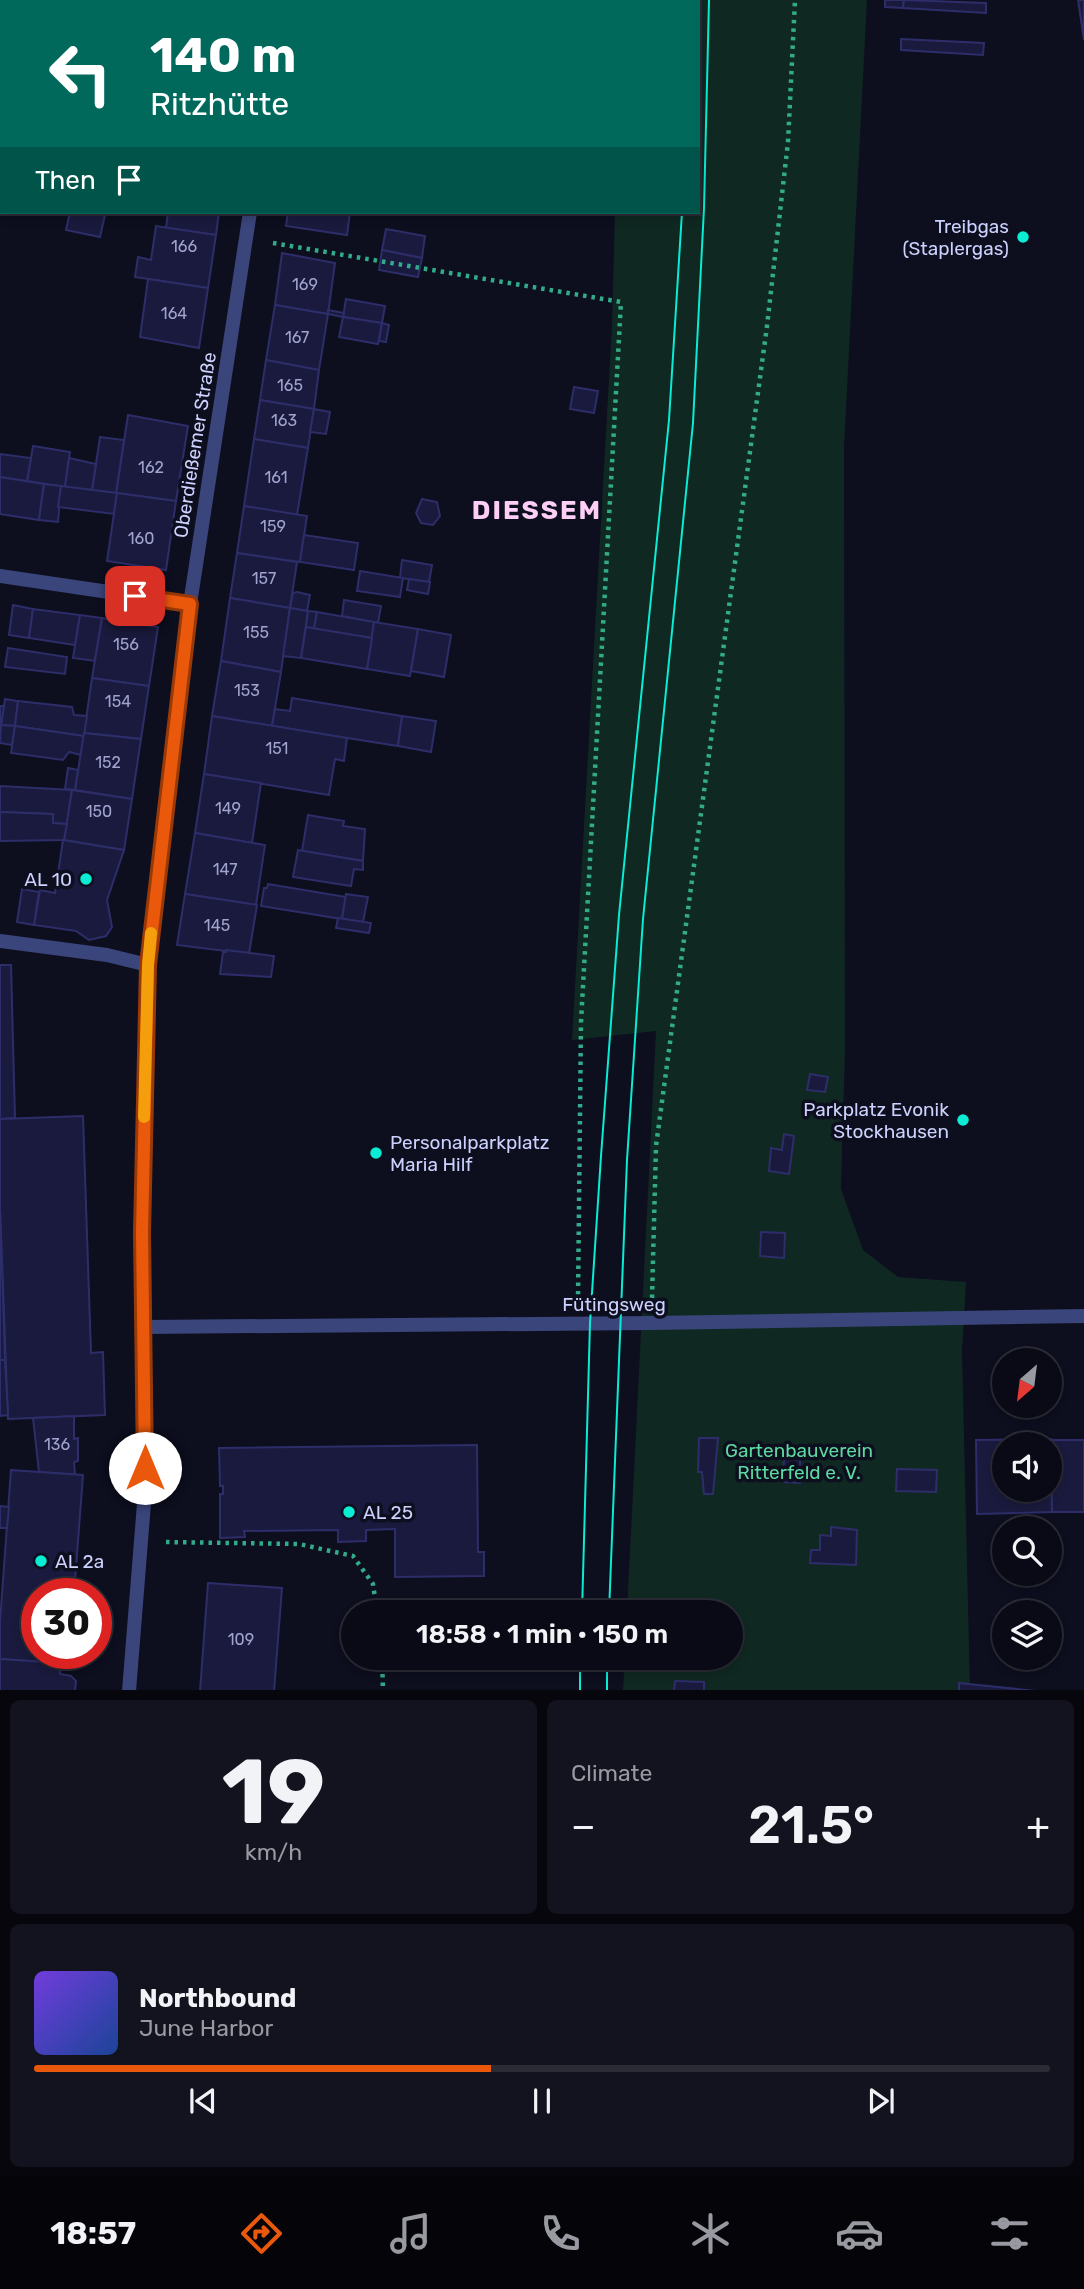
<!DOCTYPE html>
<meta charset="utf-8">
<style>
body{margin:0;font-family:Rubik,sans-serif;background:#13131f;color:#f1f3f6;height:100vh;display:flex;flex-direction:column;font-size:26px;white-space:nowrap}
*{box-sizing:border-box;margin:0}
p{font-size:23px;color:#999aa1}
.icon{flex:none;width:38px;height:38px;fill:none;stroke:currentColor;stroke-width:2;stroke-linecap:round;stroke-linejoin:round}
.map{position:relative;height:1690px;overflow:hidden}
.side{display:flex;flex-direction:column;gap:10px;padding:10px;background:#06060c;flex:1}
.side>*{flex:none}
.banner{position:absolute;left:0px;top:0px;width:700px;height:214px;box-shadow:0 4px 10px #0003,0 0 0 2px #2a2b35;background:#00695c;color:#fff;overflow:hidden}
.needle{width:46px;rotate:208deg}
.controls{position:absolute;left:992px;top:1348px;display:grid;gap:14px}
.controls a{display:grid;place-items:center;width:70px;height:70px;border-radius:50%;background:#0a0a16;box-shadow:0 4px 10px #0003,0 0 0 2px #2a2b35;font-size:35px}
.speed{position:absolute;left:21px;top:1578px;display:flex;gap:14px;font-size:35px;font-weight:700;text-align:center}
.speed>*{display:grid;place-content:center;width:91px;height:91px;border-radius:50%;background:#0a0a16;box-shadow:0 4px 10px #0003,0 0 0 2px #2a2b35;line-height:1}
.speed .limit{border:10px solid #d22;background:#fff;color:#111}
.pin{position:absolute;display:grid;place-items:center;width:60px;height:60px;color:#fff;margin:-30px;border-radius:14px;box-shadow:0 4px 10px #0006}
.me{position:absolute;width:77px;margin:-38px;rotate:0deg;stroke-linejoin:round;filter:drop-shadow(0 0 5px #0008)}
.turn{display:flex;align-items:center;gap:24px;height:147px;padding:0 35px;font-size:32px}
.turn .icon{width:91px;height:91px;stroke-width:2.5}
.turn b{display:block;font-size:49px;line-height:60px}
.then{display:flex;align-items:center;height:66px;padding:0 35px;background:#0003;gap:14px;font-size:26px}
.big{font-size:52px;font-weight:600;line-height:1.1}
.side .tile{flex:1;display:flex;flex-direction:column;justify-content:center;gap:10px;min-width:0;padding:0 24px;border-radius:10px;background:#13131f}
.side .dial{align-items:center;gap:0}
.dial b{font-size:91px;line-height:1}
.song{display:flex;align-items:center;gap:21px}
.cover{width:84px;height:84px;border-radius:10px;background:linear-gradient(135deg,hsl(260 70% 55%),hsl(220 70% 35%))}
.played{height:7px;border-radius:4px;background:linear-gradient(90deg,#ea580c 45%,#2a2b35 45%)}
.keys{display:flex;justify-content:space-around;direction:ltr}
.heat{display:flex;justify-content:space-between;align-items:center;font-size:38px;direction:ltr}
.side .tiles{flex:1;display:grid;gap:10px;grid-template-columns:1fr 1fr}
.tile:last-child{grid-column:span 2}
.trip{position:absolute;left:341px;top:1600px;width:402px;height:70px;border-radius:35px;background:#0a0a16;box-shadow:0 4px 10px #0003,0 0 0 2px #2a2b35;font-weight:600;line-height:70px;text-align:center}
.dock{display:flex;height:112px;justify-content:space-around;align-items:center;background:#040409;color:#999aa1}
.dock .icon{width:49px;height:49px}
.dock .active{color:#ea580c}
.dock b{font-size:32px;color:#f1f3f6}
.map>svg:first-child{display:block}
</style>
<div class="map">
<svg width="1084" height="1691" viewBox="0 0 1084 1691">
<rect width="100%" height="100%" fill="#0d0e1e"/>
<!-- green -->
<polygon fill="#102822" points="620,0 867,0 844,448 845,1050 841,1189 863,1250 898,1277 966,1282 962,1350 970,1690 623,1690 625,1657 732,1657 732,1612 627,1612 656,1031 572,1040 612,325 615,212 698,212 698,2"/>
<!-- building -->
<g fill="#1a1a3e" stroke="#2d2e69" stroke-width="2" fill-rule="evenodd">
<polygon points="138,0 167,0 137,2"/>
<polygon points="189,0 251,0 189,2"/>
<polygon points="351,0 385,0 351,2"/>
<polygon points="404,0 431,0 403,2"/>
<polygon points="885,0 904,0 903,8 885,7"/>
<polygon points="904,0 986,3 986,13 903,8"/>
<polygon points="1078,0 1084,0 1084,40"/>
<polygon points="901,39 984,43 983,55 901,50"/>
<rect x="0" y="148" width="2" height="35"/>
<polygon points="70,212 91,212 105,215 100,237 66,230"/>
<polygon points="168,212 219,212 216,235 166,228"/>
<polygon points="288,212 350,212 347,235 286,226"/>
<polygon points="156,226 216,235 208,288 135,277 138,257 151,260"/>
<polygon points="386,229 425,236 422,258 382,250"/>
<polygon points="382,250 422,258 418,277 379,270"/>
<polygon points="282,253 335,263 328,314 275,305"/>
<polygon points="148,279 208,288 199,348 140,337"/>
<polygon points="346,299 385,306 382,323 343,317"/>
<polygon points="275,305 328,314 319,370 266,360"/>
<polygon points="328,310 344,313 343,317 328,314"/>
<polygon points="343,317 382,323 378,344 339,337"/>
<polygon points="382,323 389,325 386,342 379,341"/>
<polygon points="266,360 319,370 314,409 260,400"/>
<polygon points="574,387 598,391 594,413 570,409"/>
<polygon points="260,400 314,409 308,448 254,439"/>
<polygon points="314,409 330,412 326,434 310,432"/>
<polygon points="128,415 188,426 176,501 116,493"/>
<polygon points="100,437 124,440 116,493 92,490"/>
<polygon points="254,439 308,448 297,515 244,506"/>
<polygon points="33,446 70,452 65,487 27,481"/>
<polygon points="0,454 31,458 27,481 0,477"/>
<polygon points="69,458 96,464 92,490 65,487"/>
<polygon points="0,477 44,484 39,520 0,514"/>
<polygon points="44,484 61,486 58,522 39,520"/>
<polygon points="61,486 117,493 114,514 58,507"/>
<polygon points="117,493 176,501 166,570 107,561"/>
<polygon points="422,499 437,502 440,516 433,525 421,523 416,513"/>
<polygon points="244,506 307,516 300,562 237,553"/>
<polygon points="304,535 358,543 354,570 300,562"/>
<polygon points="237,553 297,562 290,608 230,598"/>
<polygon points="402,560 432,565 429,582 400,578"/>
<polygon points="360,571 403,578 400,597 357,591"/>
<polygon points="409,579 430,582 428,594 407,590"/>
<polygon points="297,592 310,595 307,611 290,608 293,593"/>
<polygon points="230,598 290,608 281,672 221,661"/>
<polygon points="344,600 381,606 378,623 342,616"/>
<polygon points="13,605 33,609 29,638 9,635"/>
<polygon points="290,608 308,611 301,658 283,656"/>
<polygon points="33,609 80,615 75,645 29,638"/>
<polygon points="308,611 317,612 314,629 306,627"/>
<polygon points="317,612 374,622 372,638 314,629"/>
<polygon points="80,615 102,618 95,661 73,658"/>
<polygon points="102,618 158,627 149,686 92,678"/>
<polygon points="374,622 418,629 410,676 367,669"/>
<polygon points="306,627 372,638 367,669 301,658"/>
<polygon points="418,629 451,635 444,677 411,671"/>
<polygon points="8,648 67,657 65,674 5,667"/>
<polygon points="221,661 281,672 272,726 212,716"/>
<polygon points="92,678 149,686 141,739 84,733"/>
<polygon points="292,698 402,716 398,746 272,726 275,709 290,711"/>
<polygon points="5,699 18,701 15,726 1,725"/>
<polygon points="18,701 72,707 74,715 87,716 84,736 15,726"/>
<polygon points="0,706 4,706 1,725 0,725"/>
<polygon points="212,716 347,738 344,761 335,759 329,795 204,774"/>
<polygon points="402,716 436,721 431,752 398,746"/>
<polygon points="1,725 15,726 12,745 0,743"/>
<polygon points="15,726 84,736 81,755 69,752 63,760 11,753"/>
<polygon points="84,733 141,739 132,799 75,790"/>
<polygon points="68,768 78,770 75,790 65,789"/>
<polygon points="204,774 261,783 252,843 195,833"/>
<polygon points="0,786 72,790 67,824 53,823 53,814 0,812"/>
<polygon points="72,790 132,799 124,850 64,840"/>
<polygon points="0,812 53,814 53,823 67,824 64,840 0,841"/>
<polygon points="308,815 344,821 343,826 365,829 363,861 302,851"/>
<polygon points="195,833 265,845 256,905 185,894"/>
<polygon points="63,840 124,850 107,900 112,927 106,936 89,940 76,931 34,925 40,890 55,893"/>
<polygon points="298,850 363,861 363,870 354,869 351,886 293,877"/>
<polygon points="268,884 346,897 342,919 261,906 264,888 267,888"/>
<polygon points="22,889 39,892 34,925 17,922"/>
<polygon points="185,894 257,905 249,954 177,945"/>
<polygon points="346,894 368,897 363,922 342,919"/>
<polygon points="338,918 371,923 369,933 336,928"/>
<polygon points="226,950 274,956 271,977 220,974 223,952 226,952"/>
<polygon points="0,965 11,965 15,1118 0,1119"/>
<polygon points="810,1074 828,1077 825,1092 807,1090"/>
<polygon points="83,1116 91,1353 103,1352 105,1415 8,1419 0,1208 0,1119"/>
<polygon points="784,1134 794,1136 789,1174 769,1171 771,1148 782,1150"/>
<polygon points="0,1208 5,1360 0,1360"/>
<polygon points="761,1232 785,1233 784,1258 760,1256"/>
<polygon points="0,1360 5,1360 8,1415 0,1416"/>
<polygon points="74,1416 74,1439 78,1438 78,1461 74,1462 75,1475 39,1472 33,1418"/>
<polygon points="699,1438 718,1438 713,1494 704,1494 702,1472 698,1472"/>
<path d="M1051,1439l1,73 -75,2 -1,-74zM1004,1444h46v45h-46z"/>
<polygon points="1051,1440 1084,1440 1084,1512 1052,1512"/>
<polygon points="477,1445 478,1552 484,1552 484,1576 395,1577 395,1529 366,1530 366,1541 338,1542 338,1530 244,1531 245,1537 220,1538 220,1494 223,1494 223,1486 220,1486 219,1448"/>
<polygon points="784,1457 800,1458 800,1477 783,1477"/>
<polygon points="897,1469 937,1470 936,1492 896,1491"/>
<polygon points="11,1470 83,1475 74,1594 37,1594 37,1654 70,1654 69,1664 0,1659 0,1622"/>
<polygon points="783,1477 800,1477 800,1483 783,1482"/>
<polygon points="0,1506 9,1507 7,1528 0,1528"/>
<polygon points="831,1527 857,1530 856,1565 810,1563 811,1550 820,1550 820,1535 831,1536"/>
<polygon points="208,1583 282,1588 274,1691 200,1691"/>
<polygon points="0,1659 61,1663 60,1674 71,1676 76,1681 75,1691 0,1691"/>
<polygon points="675,1681 704,1682 704,1691 674,1691"/>
<polygon points="959,1683 1036,1691 959,1691"/>
</g>
<g fill="none" stroke-linecap="round" stroke-linejoin="round">
<!-- path -->
<g stroke="#32ab8a" stroke-width="4.5" stroke-dasharray="3.5 5" stroke-linecap="butt">
<polyline points="273,243 621,302 581,1022 578,1298"/>
<polyline points="652,1298 656,1146 767,326 788,142 795,0"/>
<polyline points="166,1542 299,1544 353,1556 373,1584 377,1612"/>
<polyline points="382,1657 383,1691"/>
</g>
<!-- service -->
<polyline stroke="#3a457b" stroke-width="14" points="0,941 107,955 148,965"/>
<!-- minor -->
<g stroke="#3a457b" stroke-width="14">
<polyline points="283,2 283,0"/>
<polyline points="0,576 190,604"/>
<polyline points="144,1327 652,1323 1084,1316"/>
<polyline points="129,1691 145,1491 142,1233 148,965 190,604 250,212"/>
</g>
<!-- tram -->
<g stroke="#0aecd3" stroke-width="2">
<polyline points="688,2 688,0"/>
<polyline points="582,1612 590,1323 601,1156 619,915 669,420 682,212"/>
<polyline points="609,1612 627,1160 643,919 693,423 704,208 709,0"/>
<polyline points="580,1691 580,1657"/>
<polyline points="607,1691 607,1657"/>
</g>
</g>
<g fill="none" stroke-linecap="round" stroke-linejoin="round">
<!-- route casing -->
<g stroke="#983908" stroke-width="18">
<polyline id="route" points="135,596 190,604 148,965 142,1233 145,1468"/>
</g>
<!-- route -->
<use href="#route" stroke="#ea580c" stroke-width="12"/>
<!-- slow -->
<polyline stroke="#f59e0b" stroke-width="12" points="144,1117 148,965 151,933"/>
</g>
<!-- markers -->
<g fill="#0aecd3" stroke="#0d0e1e" stroke-width="2.5">
<circle cx="1023" cy="237" r="7"/>
<circle cx="86" cy="879" r="7"/>
<circle cx="963" cy="1120" r="7"/>
<circle cx="376" cy="1153" r="7"/>
<circle cx="349" cy="1512" r="7"/>
<circle cx="41" cy="1561" r="7"/>
</g>
<g text-anchor="middle" dominant-baseline="central" stroke-width="7" stroke-linejoin="round" paint-order="stroke">
<!-- number labels -->
<g font-size="16" fill="#a0a3cd">
<text x="184" y="246">166</text>
<text x="305" y="284">169</text>
<text x="174" y="313">164</text>
<text x="297" y="337">167</text>
<text x="290" y="385">165</text>
<text x="284" y="420">163</text>
<text x="151" y="467">162</text>
<text x="276" y="477">161</text>
<text x="273" y="526">159</text>
<text x="141" y="538">160</text>
<text x="264" y="578">157</text>
<text x="256" y="632">155</text>
<text x="126" y="644">156</text>
<text x="247" y="690">153</text>
<text x="118" y="701">154</text>
<text x="277" y="748">151</text>
<text x="108" y="762">152</text>
<text x="228" y="808">149</text>
<text x="99" y="811">150</text>
<text x="225" y="869">147</text>
<text x="217" y="925">145</text>
<text x="57" y="1444">136</text>
<text x="241" y="1639">109</text>
</g>
<!-- poi labels -->
<g font-size="19" fill="#ccd1fd" stroke="#0d0e1e" text-anchor="end">
<text x="1009" y="226">Treibgas<tspan x="1009" dy="22">(Staplergas)</tspan></text>
<text x="72" y="879">AL 10</text>
<text x="949" y="1109">Parkplatz Evonik<tspan x="949" dy="22">Stockhausen</tspan></text>
<text x="390" y="1142" text-anchor="start">Personalparkplatz<tspan x="390" dy="22">Maria Hilf</tspan></text>
<text x="363" y="1512" text-anchor="start">AL 25</text>
<text x="55" y="1561" text-anchor="start">AL 2a</text>
</g>
<!-- street labels -->
<g font-size="19" fill="#ccd1fd" stroke="#0d0e1e">
<text transform="translate(195 445) rotate(-81)">Oberdießemer Straße</text>
<text x="614" y="1304">Fütingsweg</text>
</g>
<!-- park labels -->
<g font-size="19" fill="#5cd9a0" stroke="#0d0e1e">
<text x="799" y="1450">Gartenbauverein<tspan x="799" dy="22">Ritterfeld e. V.</tspan></text>
</g>
<!-- district labels -->
<g font-size="26" font-weight="bold" letter-spacing="2" fill="#fdcef6" stroke="#0d0e1e">
<text x="537" y="510">DIESSEM</text>
</g>
</g>
</svg>
<div class="controls">
<a><svg class="needle" viewBox="-14 -14 28 28"><path d="M0-13l5 13h-10z" fill="#e53935"/><path d="M0 13l5-13h-10z" fill="#999aa1"/></svg></a>
<a><svg class="icon" aria-label="sound" viewBox="0 0 24 24"><path d="M4 9h4l5-4v14l-5-4H4zM17 9q2 3 0 6"/></svg></a>
<a><svg class="icon" aria-label="search" viewBox="0 0 24 24"><circle cx="10" cy="10" r="6"/><path d="M15 15l6 6"/></svg></a>
<a><svg class="icon" aria-label="layers" viewBox="0 0 24 24"><path d="M12 4l9 5-9 5-9-5zM3 14l9 5 9-5"/></svg></a>
</div>
<div class="speed"><div class="limit">30</div></div>
<div class="pin" style="left:135px;top:596px;background:#d93025"><svg class="icon" aria-label="arrive" viewBox="0 0 24 24"><path d="M6 21V4h12l-3 4 3 4H6"/></svg></div>
<svg class="me" style="left:145px;top:1468px" viewBox="-20 -20 40 40"><circle r="19" fill="#fff"/><path d="M0-13L10 11 0 6-10 11z" fill="#ea580c"/></svg>
<div class="trip">18:58 · 1 min · 150 m</div>
<div class="banner">
<div class="turn"><svg class="icon" aria-label="left" viewBox="0 0 24 24"><path d="M17 20v-9H6M10 6l-5 5 5 5"/></svg><div><b>140 m</b>Ritzhütte</div></div>
<div class="then">Then<svg class="icon" aria-label="arrive" viewBox="0 0 24 24"><path d="M6 21V4h12l-3 4 3 4H6"/></svg></div>
</div>
</div>
<section class="side">
<div class="tiles">
<div class="tile dial"><b>19</b><p>km/h</p></div>
<div class="tile"><p>Climate</p>
<div class="heat"><a>−</a><b class="big">21.5°</b><a>+</a></div>
</div>
<div class="tile">
<div class="song"><i class="cover"></i><div><b>Northbound</b><p>June Harbor</p></div></div>
<div class="played"></div>
<div class="keys"><svg class="icon" aria-label="previous" viewBox="0 0 24 24"><path d="M18 5L8 12l10 7zM5 5v14"/></svg><svg class="icon" aria-label="pause" viewBox="0 0 24 24"><path d="M8 5v14M16 5v14"/></svg><svg class="icon" aria-label="next" viewBox="0 0 24 24"><path d="M6 5l10 7-10 7zM19 5v14"/></svg></div>
</div>
</div>
</section>
<nav class="dock">
<b>18:57</b>
<svg class="icon active" aria-label="directions" viewBox="0 0 24 24"><path d="M12 3l9 9-9 9-9-9zM9 14v-3h6M13 9l2 2-2 2"/></svg>
<svg class="icon" aria-label="music" viewBox="0 0 24 24"><path d="M9 18V5l10-2v13"/><circle cx="6" cy="18" r="3"/><circle cx="16" cy="16" r="3"/></svg>
<svg class="icon" aria-label="phone" viewBox="0 0 24 24"><path d="M5 4h4l2 5-3 2q2 4 5 5l2-3 5 2v4C11 20 4 13 5 4z"/></svg>
<svg class="icon" aria-label="climate" viewBox="0 0 24 24"><path d="M12 3v18M4 7l16 10M4 17L20 7"/></svg>
<svg class="icon" aria-label="car" viewBox="0 0 24 24"><path d="M5 17H2v-5l4-1 3-4h7l3 4 3 1v5h-3M9 17h6M6 11h13"/><circle cx="7" cy="17" r="2"/><circle cx="17" cy="17" r="2"/></svg>
<svg class="icon" aria-label="filters" viewBox="0 0 24 24"><path d="M4 7h16M4 17h16"/><circle cx="9" cy="7" r="2"/><circle cx="15" cy="17" r="2"/></svg>
</nav>
